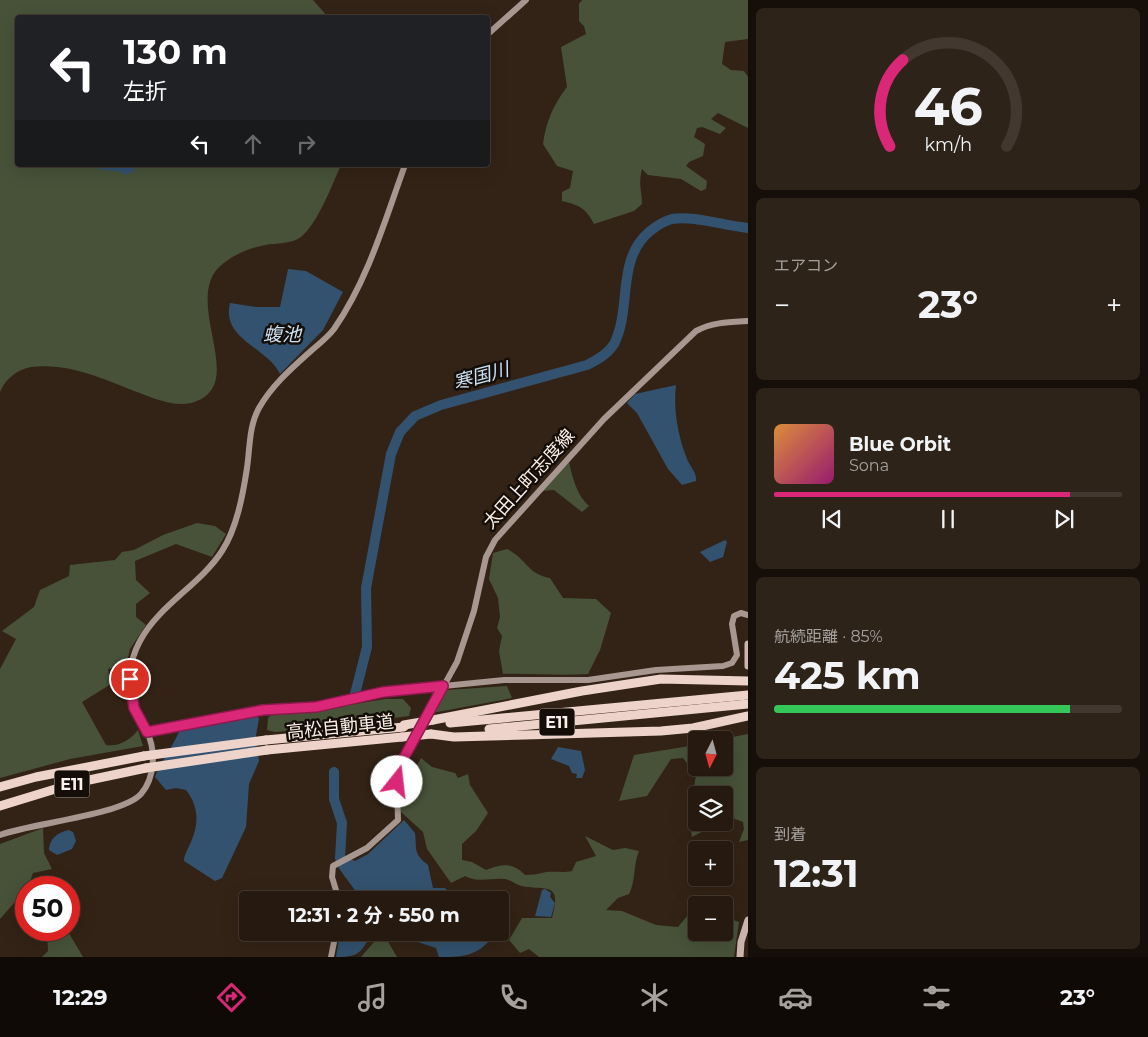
<!DOCTYPE html>
<html lang="ja">
<meta charset="utf-8">
<style>
body{margin:0;font-family:Montserrat,"Noto Sans JP",sans-serif;background:#2e2319;color:#f1f3f6;height:100vh;display:flex;flex-direction:column;font-size:19px;white-space:nowrap}
*{box-sizing:border-box;margin:0}
p{font-size:16px;color:#a4a19f}
.icon{flex:none;width:28px;height:28px;fill:none;stroke:currentColor;stroke-width:2;stroke-linecap:round;stroke-linejoin:round}
.map{position:relative;flex:1;overflow:hidden}
.sheet{display:flex;flex-direction:column;gap:8px;padding:8px;background:#150e09;width:400px}
.sheet>*{flex:none}
.hud{position:absolute;left:15px;top:15px;width:475px;height:152px;border-radius:5px;box-shadow:0 5px 20px #0002,0 0 0 1px #423830;background:#202124;color:#fff;overflow:hidden}
.needle{width:32px;rotate:186deg}
.buttons{position:absolute;left:688px;top:731px;display:grid;gap:10px}
.buttons a{display:grid;place-items:center;width:45px;height:45px;border-radius:5px;background:#261a10;box-shadow:0 5px 20px #0002,0 0 0 1px #423830;font-size:25px}
.speed{position:absolute;left:15px;top:876px;display:flex;gap:10px;font-size:25px;font-weight:700;text-align:center}
.speed>*{display:grid;place-content:center;width:65px;height:65px;border-radius:50%;background:#261a10;box-shadow:0 5px 20px #0002,0 0 0 1px #423830;line-height:1}
.speed .limit{border:8px solid #d22;background:#fff;color:#111}
.pin{position:absolute;display:grid;place-items:center;width:42px;height:42px;color:#fff;margin:-21px;border:2px solid #fff;border-radius:50%;box-shadow:0 1px 5px #0007}
.me{position:absolute;width:55px;margin:-28px;rotate:16deg;stroke-linejoin:round;filter:drop-shadow(0 0 4px #0008)}
.turn{display:flex;align-items:center;gap:18px;height:105px;padding:0 25px;font-size:22px}
.turn .icon{width:65px;height:65px;stroke-width:2.5}
.turn b{display:block;font-size:35px;line-height:42px}
.lanes{display:flex;align-items:center;height:48px;padding:0 25px;background:#0003;justify-content:center;gap:25px;direction:ltr}
.lanes .off{opacity:.35}
.big{font-size:38px;font-weight:700;line-height:1.1}
.sheet .widget{flex:1;display:flex;flex-direction:column;justify-content:center;gap:8px;min-width:0;padding:0 18px;border-radius:8px;background:#2e2319}
.sheet .dial{align-items:center;gap:0}
.dial svg{height:130px;overflow:visible;fill:none;stroke:#423830;stroke-width:7;stroke-linecap:round;text-anchor:middle}
.dial text{fill:#f1f3f6;stroke:none}
.song{display:flex;align-items:center;gap:15px}
.cover{width:60px;height:60px;border-radius:8px;background:linear-gradient(135deg,hsl(30 70% 55%),hsl(320 70% 35%))}
.played{height:5px;border-radius:2px;background:linear-gradient(90deg,#db2777 85%,#423830 85%)}
.keys{display:flex;justify-content:space-around;direction:ltr}
.heat{display:flex;justify-content:space-between;align-items:center;font-size:28px;direction:ltr}
.charge{height:8px;border-radius:4px;background:linear-gradient(90deg,#34c759 85%,#423830 0)}
.trip{position:absolute;left:239px;top:891px;width:270px;height:50px;border-radius:5px;background:#261a10;box-shadow:0 5px 20px #0002,0 0 0 1px #423830;font-weight:700;line-height:50px;text-align:center}
.tabs{display:flex;height:80px;justify-content:space-around;align-items:center;background:#0f0a06;color:#a4a19f}
.tabs .icon{width:35px;height:35px}
.tabs .selected{color:#db2777}
.tabs b{font-size:22px;color:#f1f3f6}
main{display:flex;flex:1;min-height:0}
.map>svg:first-child{display:block}
</style>
<main>
<div class="map">
<svg width="748" height="957" viewBox="0 0 748 957">
<rect width="100%" height="100%" fill="#332316"/>
<!-- green -->
<g fill="#475239">
<path d="M0,0h313l15,17 -310,1v147h323c-9,20 -23,58 -40,72 -9,7 -25,6 -36,8 -17,3 -43,14 -52,30 -22,41 34,113 -22,128 -16,4 -36,-4 -51,-10 -35,-13 -70,-31 -109,-26 -14,3 -25,11 -31,25z"/>
<path d="M582,0h166v39l-23,3 -3,22 9,6 13,1 4,6v51l-30,-15 -7,6 15,9 -6,6 -18,-7 -5,1 -3,9 11,7 -2,12 -14,6 -3,4 21,15 -1,8 -5,2 -20,-12 -33,-4 -6,-6c-4,16 0,21 0,35l-8,7 -40,13c-8,-16 -15,-19 -32,-23v-9l8,-4 3,-17 -16,-5 -14,-22c3,-22 10,-39 24,-57l-6,-40 25,-13 -2,-8 -5,-5v-17z"/>
<path d="M569,462c3,14 8,34 20,44l-7,6 -28,-22 -13,1z"/>
<path d="M197,523l18,3 11,8 -14,23 -36,-13 -41,17 1,19 14,13 -14,11v13l10,8 -16,24 -4,17 -18,3 3,15 -29,18 24,43c13,2 24,-5 32,-15l5,16 -73,13 -70,19v-109l16,-30 -14,-8 32,-24 6,-17 29,-14 1,-11 45,-5 7,-8 12,-2 29,-15z"/>
<path d="M507,549c20,10 20,25 43,29l13,20 33,1 15,14 -11,37 -12,24c-28,2 -56,-1 -85,0l-4,-23 3,-15 -5,-8 3,-11 -2,-19 -9,-19 4,-26z"/>
<polygon points="507,686 512,698 432,713 447,690"/>
<polygon points="385,699 403,699 411,708 409,716 308,729 275,732 267,730 268,718 272,714 301,713"/>
<polygon points="748,734 748,840 739,842 744,829 743,822 730,817 724,820 724,795 696,795 696,822 719,823 692,837 689,819 696,775 683,758 671,759 647,796 619,801 634,755 696,745 696,768 724,768 724,740 717,740"/>
<path d="M421,758l11,9 23,6 3,5 10,-4 2,11 18,28 -12,18 -14,13v16l10,2 14,8c16,-6 27,-8 39,5 8,0 14,-1 21,-3 9,-1 17,1 26,-1l4,-9 20,-6 -11,-20 28,14 12,-2 14,3c-6,14 -3,30 -10,43l-11,4 -12,12 16,1 34,14 22,2 15,-18h3v23h28v-15l15,5 -5,35h-195l-10,-8 -9,4 -11,-13 13,-22h30c10,-37 -5,-27 -30,-32 -6,-1 -12,-7 -18,-7 -13,-1 -27,4 -39,-3l-14,7 -24,-34 -4,-17 -22,-20v-31l13,-9z"/>
<polygon points="43,828 44,853 52,869 33,873 28,887 0,919 0,844"/>
<polygon points="47,930 67,930 83,957 42,957 48,951"/>
<polygon points="387,940 397,957 361,957 374,942"/>
</g>
<!-- water -->
<g fill="#32526f">
<polygon points="94,165 134,165 135,171 124,175 122,172 99,169"/>
<path d="M288,269l18,2 37,21 -20,38 -43,44c-13,-27 -59,-35 -50,-71l26,4h24z"/>
<path d="M676,385c-3,25 2,51 11,74 3,8 10,13 9,22l-14,4 -14,-16 -31,-56 -10,-10 8,-9z"/>
<polygon points="725,540 727,542 723,557 710,562 700,552"/>
<path d="M257,716l2,3 -3,16 3,26 -10,23 -3,43 -24,51 -7,3 -31,-20c0,-6 4,-12 7,-19 8,-19 8,-35 -5,-52l-10,-2 -10,2 -11,-13c6,-17 19,-31 25,-48l17,-1z"/>
<polygon points="558,747 581,751 585,770 582,778 576,778 577,774 572,773 569,766 551,759"/>
<path d="M404,820l11,13c2,17 -2,20 13,32l5,23h12l9,12h-92l-24,-33 11,-9 6,3 13,-7z"/>
<path d="M69,830l4,2 3,9 -4,8 -15,6 -8,-5c0,-11 9,-18 20,-20z"/>
<polygon points="545,889 551,893 550,897 555,903 551,917 535,916 542,890"/>
<path d="M340,933v-1l34,1c-15,18 -11,24 -38,24z"/>
<path d="M410,933h66l13,8c-14,16 -30,16 -50,16l-3,-9 -18,-6z"/>
</g>
<g fill="none" stroke-linecap="round" stroke-linejoin="round">
<!-- river -->
<g stroke="#32526f" stroke-width="10">
<path d="M355,694l12,-47 -1,-59 25,-134 9,-22 15,-16 26,-11 146,-40c10,-5 21,-11 27,-21 18,-35 2,-84 35,-112 6,-5 15,-11 23,-13 21,-4 53,7 76,9"/>
<polyline points="334,772 334,799 342,823 340,858 345,866"/>
</g>
<!-- secondary -->
<g stroke="#a89791" stroke-width="6">
<polyline points="488,34 526,0"/>
<polyline points="147,732 263,710 336,704 383,692 504,680 588,680 656,670 723,666 732,663 737,655 732,624 734,616 741,613 748,615"/>
<path d="M0,835c33,-12 122,-20 141,-41 14,-16 15,-44 6,-62 -4,-8 -9,-15 -12,-24 -9,-21 -6,-47 5,-67 19,-36 60,-56 82,-90 15,-23 21,-57 25,-83 3,-21 2,-42 12,-60 13,-23 33,-40 53,-58 7,-6 16,-13 22,-21 34,-49 51,-109 71,-164"/>
<path d="M339,900l-7,-23 1,-11 34,-18 31,-28 -1,-38 3,-17 57,-103 17,-51 12,-54 9,-17 109,-121 92,-88c17,-9 34,-9 52,-10"/>
<polyline points="331,957 336,932"/>
</g>
<!-- primary -->
<g stroke="#cdb6af" stroke-width="7">
<polyline points="748,644 748,666"/>
<polyline points="740,957 741,942 748,920"/>
</g>
<!-- highway -->
<g stroke="#eed3ca" stroke-width="9">
<polyline points="433,720 582,691 661,679 748,681"/>
<polyline points="450,723 748,695"/>
<polyline points="489,729 748,704"/>
<polyline points="431,734 454,737 661,731 693,728 748,716"/>
<polyline points="266,740 404,727"/>
<polyline points="267,750 402,737"/>
<polyline points="0,787 36,777 144,756"/>
<polyline points="0,806 75,783 146,768"/>
</g>
<!-- highway-bridge -->
<g stroke="#eed3ca" stroke-width="9">
<polyline points="404,725 433,720"/>
<polyline points="402,737 431,734"/>
<polyline points="144,756 266,740"/>
<polyline points="146,768 267,750"/>
</g>
</g>
<g fill="none" stroke-linecap="round" stroke-linejoin="round">
<!-- route casing -->
<g stroke="#8e194d" stroke-width="12">
<polyline id="route" points="130,679 134,708 147,732 263,710 316,707 383,692 443,686 400,765 397,782"/>
</g>
<!-- route -->
<use href="#route" stroke="#db2777" stroke-width="9"/>
</g>
<g text-anchor="middle" dominant-baseline="central" stroke-width="5" stroke-linejoin="round" paint-order="stroke">
<!-- shield labels -->
<g fill="#150e08" stroke="#b7aca5" stroke-width="1">
<rect x="539.5" y="708.5" width="35" height="27" rx="4"/>
<rect x="54.5" y="770.5" width="35" height="27" rx="4"/>
</g>
<g font-size="16" font-weight="bold" fill="#fcf0e8">
<text x="557" y="722">E11</text>
<text x="72" y="784">E11</text>
</g>
<!-- street labels -->
<g font-size="18" fill="#fcf0e8" stroke="#150e08">
<text transform="translate(529 479) rotate(-48)">太田上町志度線</text>
<text transform="translate(340 727) rotate(-6)">高松自動車道</text>
</g>
<!-- water labels -->
<g font-size="19" font-style="italic" fill="#cbe0f5" stroke="#150e08">
<text x="282" y="334">蝮池</text>
<text transform="translate(481 376) rotate(-15)">寒国川</text>
</g>
</g>
</svg>
<div class="buttons">
<a><svg class="needle" viewBox="-14 -14 28 28"><path d="M0-13l5 13h-10z" fill="#e53935"/><path d="M0 13l5-13h-10z" fill="#a4a19f"/></svg></a>
<a><svg class="icon" aria-label="layers" viewBox="0 0 24 24"><path d="M12 4l9 5-9 5-9-5zM3 14l9 5 9-5"/></svg></a>
<a>+</a>
<a>−</a>
</div>
<div class="speed"><div class="limit">50</div></div>
<div class="pin" style="left:130px;top:679px;background:#d93025"><svg class="icon" aria-label="arrive" viewBox="0 0 24 24"><path d="M6 21V4h12l-3 4 3 4H6"/></svg></div>
<svg class="me" style="left:397px;top:782px" viewBox="-20 -20 40 40"><circle r="19" fill="#fff"/><path d="M0-13L10 11 0 6-10 11z" fill="#db2777"/></svg>
<div class="trip">12:31 · 2 分 · 550 m</div>
<div class="hud">
<div class="turn"><svg class="icon" aria-label="left" viewBox="0 0 24 24"><path d="M17 20v-9H6M10 6l-5 5 5 5"/></svg><div><b>130 m</b>左折</div></div>
<div class="lanes"><svg class="icon" aria-label="left" viewBox="0 0 24 24"><path d="M17 20v-9H6M10 6l-5 5 5 5"/></svg><svg class="icon off" aria-label="ahead" viewBox="0 0 24 24"><path d="M12 20V5M6 11l6-6 6 6"/></svg><svg class="icon off" aria-label="right" viewBox="0 0 24 24"><path d="M7 20v-9h11M14 6l5 5-5 5"/></svg></div>
</div>
</div>
<section class="sheet">
<div class="widget dial"><svg viewBox="0 0 100 80">
<path d="M14 69A42 42 0 1 1 86 69"/>
<path d="M14 69A42 42 0 0 1 22 16" stroke="#db2777"/>
<text x="50" y="56" font-size="32" font-weight="700">46</text>
<text x="50" y="72" font-size="11">km/h</text>
</svg></div>
<div class="widget"><p>エアコン</p>
<div class="heat"><a>−</a><b class="big">23°</b><a>+</a></div>
</div>
<div class="widget">
<div class="song"><i class="cover"></i><div><b>Blue Orbit</b><p>Sona</p></div></div>
<div class="played"></div>
<div class="keys"><svg class="icon" aria-label="previous" viewBox="0 0 24 24"><path d="M18 5L8 12l10 7zM5 5v14"/></svg><svg class="icon" aria-label="pause" viewBox="0 0 24 24"><path d="M8 5v14M16 5v14"/></svg><svg class="icon" aria-label="next" viewBox="0 0 24 24"><path d="M6 5l10 7-10 7zM19 5v14"/></svg></div>
</div>
<div class="widget"><p>航続距離 · 85%</p><b class="big">425 km</b><div class="charge"></div></div>
<div class="widget"><p>到着</p><b class="big">12:31</b></div>
</section>
</main>
<nav class="tabs">
<b>12:29</b>
<svg class="icon selected" aria-label="directions" viewBox="0 0 24 24"><path d="M12 3l9 9-9 9-9-9zM9 14v-3h6M13 9l2 2-2 2"/></svg>
<svg class="icon" aria-label="music" viewBox="0 0 24 24"><path d="M9 18V5l10-2v13"/><circle cx="6" cy="18" r="3"/><circle cx="16" cy="16" r="3"/></svg>
<svg class="icon" aria-label="phone" viewBox="0 0 24 24"><path d="M5 4h4l2 5-3 2q2 4 5 5l2-3 5 2v4C11 20 4 13 5 4z"/></svg>
<svg class="icon" aria-label="climate" viewBox="0 0 24 24"><path d="M12 3v18M4 7l16 10M4 17L20 7"/></svg>
<svg class="icon" aria-label="car" viewBox="0 0 24 24"><path d="M5 17H2v-5l4-1 3-4h7l3 4 3 1v5h-3M9 17h6M6 11h13"/><circle cx="7" cy="17" r="2"/><circle cx="17" cy="17" r="2"/></svg>
<svg class="icon" aria-label="filters" viewBox="0 0 24 24"><path d="M4 7h16M4 17h16"/><circle cx="9" cy="7" r="2"/><circle cx="15" cy="17" r="2"/></svg>
<b>23°</b>
</nav>
